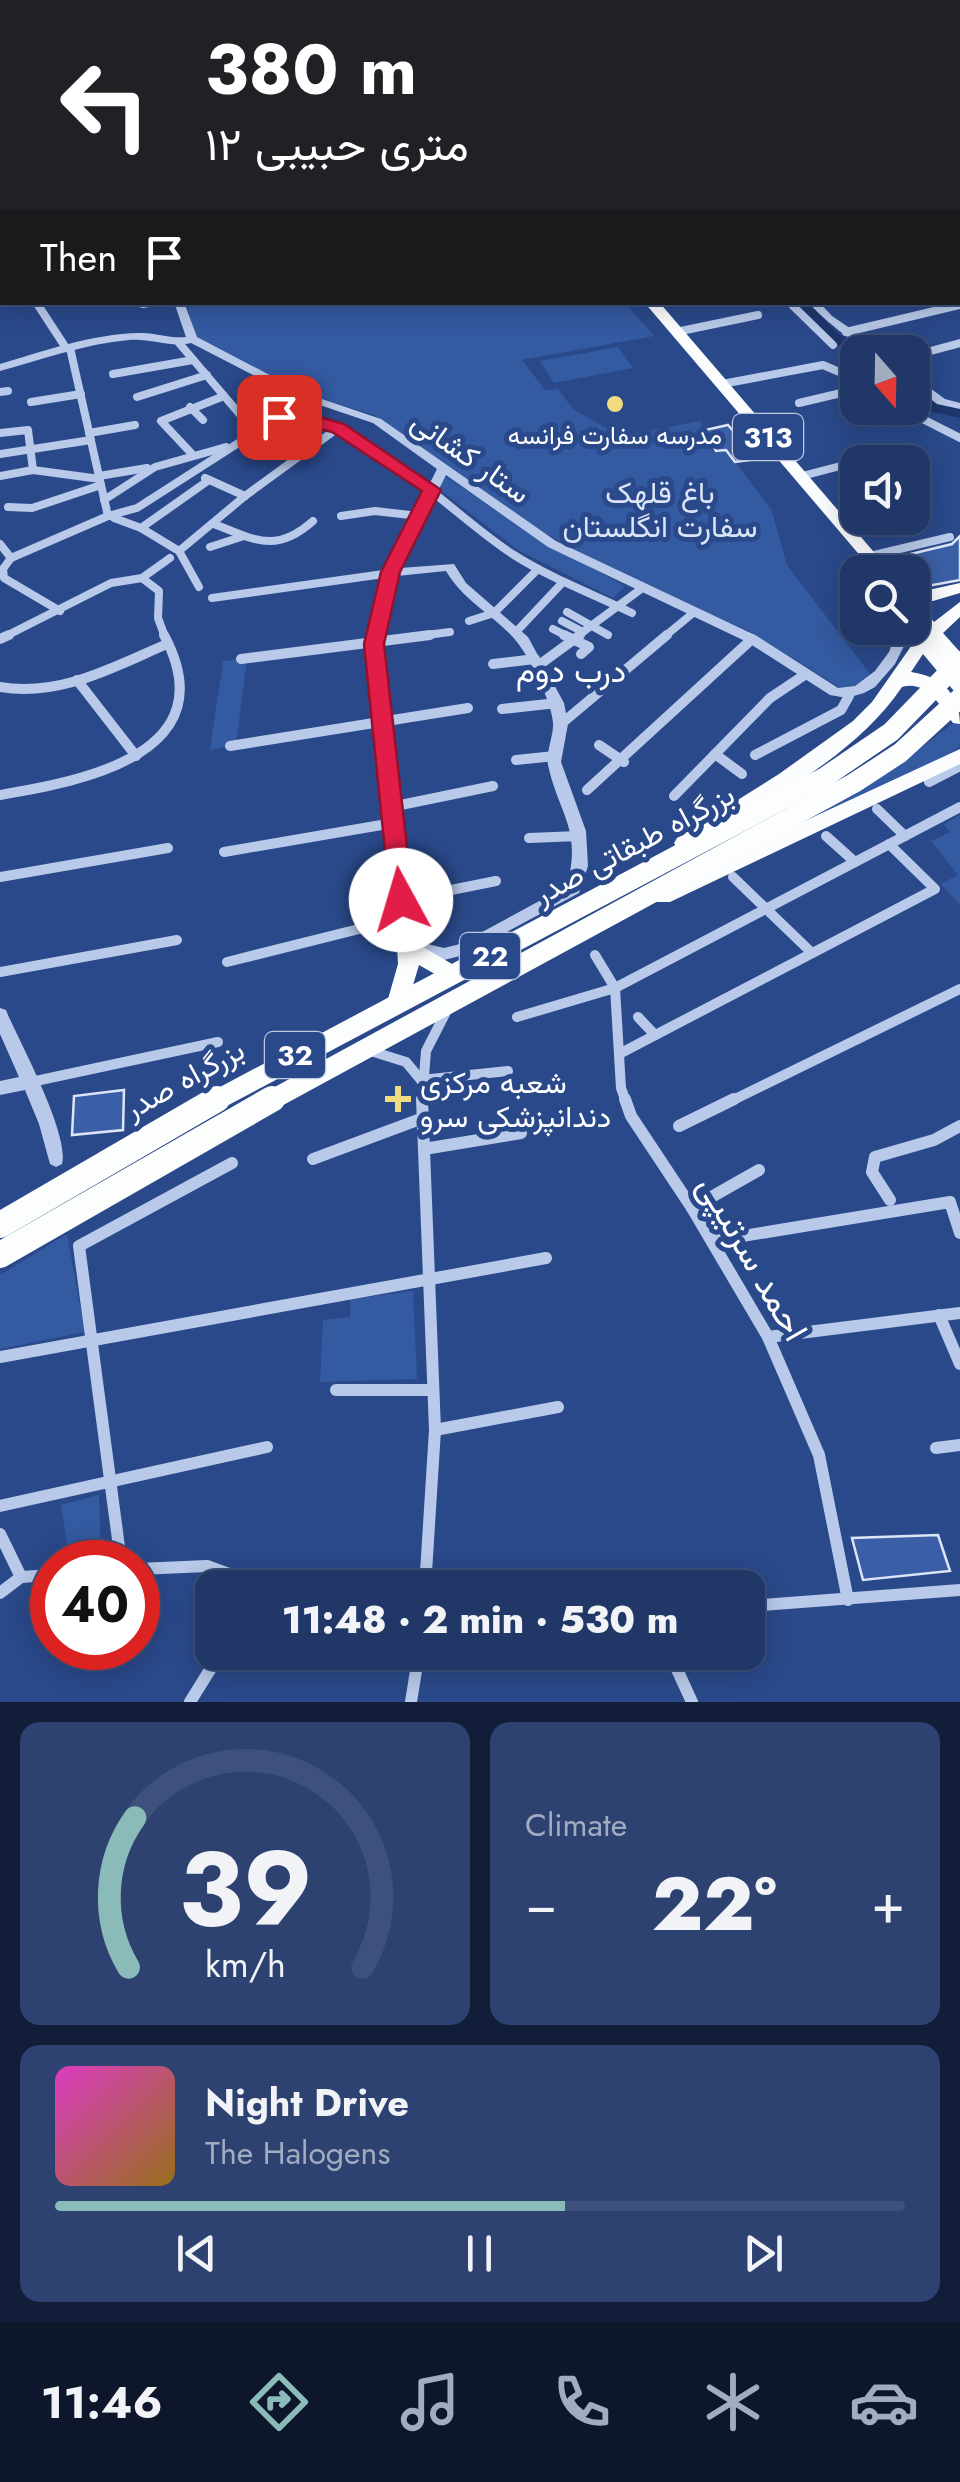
<!DOCTYPE html>
<meta charset="utf-8">
<style>
body{margin:0;font-family:Jost,Vazirmatn,sans-serif;background:#2d4271;color:#f1f3f6;height:100vh;display:flex;flex-direction:column;font-size:38px;white-space:nowrap}
*{box-sizing:border-box;margin:0}
p{font-size:32px;color:#a2acc0}
.icon{flex:none;width:55px;height:55px;fill:none;stroke:currentColor;stroke-width:2;stroke-linecap:round;stroke-linejoin:round}
.map{position:relative;height:1702px;overflow:hidden}
.sheet{display:flex;flex-direction:column;gap:20px;padding:20px;background:#121e39;flex:1}
.sheet>*{flex:none}
.hud{position:absolute;left:0px;top:0px;width:960px;height:305px;box-shadow:0 5px 25px #0003,0 0 0 2px #3d517c;background:#202124;color:#fff;overflow:hidden}
.needle{width:65px;rotate:160deg}
.fabs{position:absolute;left:840px;top:335px;display:grid;gap:20px}
.fabs a{display:grid;place-items:center;width:90px;height:90px;border-radius:20px;background:#203768;box-shadow:0 5px 25px #0003,0 0 0 2px #3d517c;font-size:50px}
.speed{position:absolute;left:30px;top:1540px;display:flex;gap:20px;font-size:50px;font-weight:700;text-align:center}
.speed>*{display:grid;place-content:center;width:130px;height:130px;border-radius:50%;background:#203768;box-shadow:0 5px 25px #0003,0 0 0 2px #3d517c;line-height:1}
.speed .limit{border:15px solid #d22;background:#fff;color:#111}
.pin{position:absolute;display:grid;place-items:center;width:85px;height:85px;color:#fff;margin:-42px;border-radius:20px;box-shadow:0 5px 15px #0006}
.me{position:absolute;width:110px;margin:-55px;rotate:354deg;stroke-linejoin:round;filter:drop-shadow(0 0 8px #0008)}
.turn{display:flex;align-items:center;gap:35px;height:210px;padding:0 40px;font-size:45px}
.turn .icon{width:130px;height:130px;stroke-width:2.5}
.turn b{display:block;font-size:70px;line-height:85px}
.then{display:flex;align-items:center;height:95px;padding:0 40px;background:#0003;gap:20px;font-size:38px}
.big{font-size:75px;font-weight:800;line-height:1.1}
.sheet .card{flex:1;display:flex;flex-direction:column;justify-content:center;gap:15px;min-width:0;padding:0 35px;border-radius:20px;background:#2d4271}
.sheet .dial{align-items:center;gap:0}
.dial svg{height:260px;overflow:visible;fill:none;stroke:#3d517c;stroke-width:7;stroke-linecap:round;text-anchor:middle}
.dial text{fill:#f1f3f6;stroke:none}
.song{display:flex;align-items:center;gap:30px}
.cover{width:120px;height:120px;border-radius:15px;background:linear-gradient(135deg,hsl(310 70% 55%),hsl(40 70% 35%))}
.played{height:10px;border-radius:5px;background:linear-gradient(90deg,#8bbbb9 60%,#3d517c 60%)}
.keys{display:flex;justify-content:space-around;direction:ltr}
.heat{display:flex;justify-content:space-between;align-items:center;font-size:55px;direction:ltr}
.sheet .tiles{flex:1;display:grid;gap:20px;grid-template-columns:1fr 1fr}
.card:last-child{grid-column:span 2}
.trip{position:absolute;left:195px;top:1570px;width:570px;height:100px;border-radius:20px;background:#203768;box-shadow:0 5px 25px #0003,0 0 0 2px #3d517c;font-weight:800;line-height:100px;text-align:center}
.tab-bar{display:flex;height:160px;justify-content:space-around;align-items:center;background:#0d162a;color:#a2acc0}
.tab-bar .icon{width:70px;height:70px}
.tab-bar .active{color:#8bbbb9}
.tab-bar b{font-size:45px;color:#f1f3f6}
.map>svg:first-child{display:block}
</style>
<div class="map">
<svg width="960" height="1702" viewBox="0 0 960 1702">
<rect width="100%" height="100%" fill="#2a498a"/>
<!-- green -->
<g fill="#345aa1">
<polygon points="187,303 625,303 654,336 522,360 545,390 558,389 573,409 620,436 700,421 712,451 725,449 771,509 787,565 870,674 847,692 747,630 636,583 536,528 374,415 295,391 205,343 195,336"/>
<polygon points="618,347 633,368 554,383 540,361"/>
<polygon points="445,476 548,545 625,586 613,598 518,550 439,489"/>
<polygon points="247,659 236,745 210,750 223,661"/>
<polygon points="956,721 960,725 960,746 942,760 783,834 895,768"/>
<polygon points="960,815 960,905 941,884 958,875 931,841 950,832 944,824"/>
<polygon points="67,1234 85,1332 0,1349 0,1275"/>
<polygon points="413,1291 417,1379 320,1382 323,1320 350,1317 350,1299"/>
<polygon points="99,1495 101,1555 68,1548 61,1505"/>
</g>
<g fill="none" stroke-linecap="round" stroke-linejoin="round">
<!-- river -->
<g fill="#1e366b" fill-rule="evenodd">
<polygon points="464,0 476,0 477,2 466,2"/>
<polygon points="792,302 807,302 840,335 871,352 858,354 830,341"/>
<polygon points="912,385 942,405 960,408 960,418 932,412 912,397"/>
</g>
</g>
<!-- building -->
<g fill="#3b5fa6" stroke="#dce5f7" stroke-width="2.5">
<polygon points="728,425 747,447 757,459 735,462 726,450 716,451 705,430"/>
<polygon points="960,536 960,580 933,585 912,583 912,572 895,572 886,560 952,544"/>
<polygon points="124,1090 123,1130 72,1135 74,1096"/>
<polygon points="938,1535 950,1571 863,1580 852,1538"/>
</g>
<g fill="none" stroke-linecap="round" stroke-linejoin="round">
<!-- minor-far3 -->
<g stroke="#b8c9e9" stroke-width="6">
<polyline points="14,0 18,2"/>
<polyline points="162,0 168,2"/>
<polyline points="580,0 591,2"/>
<polyline points="720,0 724,2"/>
<polyline points="803,0 812,2"/>
<polyline points="901,0 912,2"/>
<polyline points="130,2 138,0"/>
<polyline points="182,2 189,0"/>
<polyline points="274,2 281,0"/>
<polyline points="314,2 320,0"/>
<polyline points="391,2 396,0"/>
<polyline points="530,2 542,0"/>
<polyline points="651,2 655,0"/>
<polyline points="754,2 759,0"/>
</g>
<!-- minor-far2 -->
<g stroke="#b8c9e9" stroke-width="8">
<polyline points="36,302 66,348"/>
<polyline points="789,302 833,345"/>
<polyline points="143,304 154,302"/>
<polyline points="676,332 758,315"/>
<polyline points="846,332 960,305"/>
<polyline points="179,343 254,431"/>
<polyline points="70,348 108,516"/>
<polyline points="912,356 960,343"/>
<polyline points="113,374 193,360"/>
<polyline points="722,384 823,365 858,380"/>
<polyline points="0,392 8,391"/>
<polyline points="137,397 207,375"/>
<polyline points="31,402 81,394"/>
<polyline points="799,403 858,389"/>
<polyline points="190,407 203,420"/>
<polyline points="901,408 960,438"/>
<polyline points="0,433 28,430 33,470"/>
<polyline points="89,433 135,425"/>
<polyline points="0,454 91,440"/>
<polyline points="192,454 161,421 224,396"/>
<polyline points="0,476 33,470 100,479"/>
<polyline points="99,476 147,468"/>
<polyline points="802,476 887,454"/>
<polyline points="205,478 245,496"/>
<polyline points="104,500 155,467 226,447"/>
<polyline points="8,507 32,508 101,485"/>
<polyline points="341,516 375,511 419,516"/>
<polyline points="114,518 141,528 179,551 199,587"/>
<polyline points="841,522 868,518"/>
<path d="M214,524c41,16 62,30 99,-3"/>
<polyline points="141,528 209,480"/>
<polyline points="0,544 11,558"/>
<polyline points="210,547 244,536"/>
<polyline points="179,551 245,496 338,428"/>
<polyline points="870,556 950,537"/>
<path d="M11,558l97,-42 29,-8 142,-91c76,-9 174,100 235,138 36,23 79,39 118,58"/>
<polyline points="11,558 3,569 4,578 60,611"/>
<polyline points="142,578 170,558"/>
<polyline points="212,598 391,573"/>
<polyline points="567,612 608,635"/>
<polyline points="469,621 494,613 538,569"/>
<polyline points="562,621 583,632"/>
<polyline points="553,629 569,637"/>
<polyline points="515,633 563,582"/>
<polyline points="4,637 111,583 142,578 159,591 158,618 165,637"/>
<polyline points="411,637 450,632"/>
<polyline points="576,637 641,589"/>
<polyline points="664,637 693,613"/>
</g>
<!-- minor-far1 -->
<g stroke="#b8c9e9" stroke-width="10">
<polyline points="564,635 589,647 581,654"/>
<polyline points="0,639 9,635"/>
<polyline points="241,659 430,635"/>
<polyline points="493,664 535,659"/>
<polyline points="539,665 580,635"/>
<polyline points="77,680 136,756"/>
<path d="M0,687c61,10 113,-20 167,-43"/>
<polyline points="502,709 557,703"/>
<polyline points="561,724 667,635"/>
<polyline points="599,745 624,762"/>
<polyline points="230,746 468,708"/>
<polyline points="715,754 742,774"/>
<polyline points="755,755 841,710 849,696"/>
<polyline points="516,760 555,756"/>
<polyline points="929,782 960,766"/>
<polyline points="587,790 752,639"/>
<path d="M0,795c85,-14 227,-42 164,-160"/>
<polyline points="674,796 770,698 806,674"/>
<polyline points="391,807 493,786"/>
<polyline points="877,809 905,836"/>
<polyline points="826,836 855,862"/>
<polyline points="529,838 579,836"/>
<polyline points="224,852 393,823"/>
<polyline points="0,877 168,848"/>
<polyline points="733,877 812,953"/>
<polyline points="401,900 496,881"/>
<polyline points="595,955 615,988 621,1088 626,1102"/>
<polyline points="227,962 403,918"/>
<polyline points="0,972 177,940"/>
<polyline points="517,1017 615,988 960,807"/>
<polyline points="638,1017 655,1035"/>
<polyline points="374,1052 406,1062 421,1080"/>
<polyline points="621,1053 935,889 889,844"/>
<polyline points="421,1080 508,1071"/>
<polyline points="31,1082 218,1042"/>
<polyline points="422,1102 426,1051 447,1010"/>
<polyline points="729,1102 960,989"/>
</g>
<!-- minor -->
<g stroke="#b8c9e9" stroke-width="12">
<polyline points="422,1099 435,1430 425,1588"/>
<polyline points="625,1099 631,1116 692,1208 768,1337 819,1455 848,1600"/>
<polyline points="679,1126 734,1099"/>
<polyline points="424,1149 521,1133"/>
<polyline points="313,1159 423,1118"/>
<polyline points="890,1200 872,1172 875,1157 934,1140 960,1126"/>
<polyline points="692,1208 759,1170"/>
<polyline points="712,1241 950,1202 960,1233"/>
<polyline points="939,1315 960,1364"/>
<polyline points="768,1337 960,1313"/>
<polyline points="0,1357 546,1258"/>
<polyline points="336,1390 433,1390"/>
<polyline points="435,1430 558,1407"/>
<polyline points="936,1448 960,1445"/>
<polyline points="0,1506 267,1447"/>
<polyline points="0,1534 21,1577"/>
<polyline points="121,1562 79,1246 232,1163"/>
<polyline points="138,1569 207,1566 256,1584"/>
<polyline points="21,1577 52,1575"/>
<polyline points="0,1593 21,1577"/>
<polyline points="748,1606 960,1590"/>
<polyline points="669,1652 692,1702"/>
<polyline points="190,1702 221,1652"/>
<polyline points="411,1702 419,1652"/>
</g>
<!-- tertiary -->
<g fill="#b8c9e9" fill-rule="evenodd">
<polygon points="475,0 485,0 487,2 478,2"/>
<polygon points="668,0 676,0 677,2 669,2"/>
<polygon points="0,98 2,99 2,104 0,104"/>
<polygon points="958,232 960,233 960,241 958,240"/>
<path d="M174,302h10l13,35 107,56 77,26 175,122 201,95 81,52 17,-2 20,-15 14,-19 9,-24h12l-3,12 -12,24 -20,23 -11,6 -17,5 -17,-3 -83,-53 -199,-95 -102,-72 -46,93 54,-4 12,19 62,54 36,66 4,21 -7,38 25,69 2,35 -9,27 -115,62 -20,5 -42,-10 -35,-305 18,-72 52,-104 -64,-46 -77,-26 -105,-54c-20,5 -40,-5 -62,-3 -44,4 -86,19 -129,31v-7c44,-13 92,-30 139,-31 16,-1 31,6 47,4zM446,571c18,31 50,45 71,71 13,16 38,66 36,85 -1,13 -7,26 -5,38 11,50 34,63 19,121l-107,58 -16,4 -29,-7 -34,-296 16,-69z"/>
<path d="M808,302h11l13,14 53,36c-23,1 -61,-32 -77,-50z"/>
<polygon points="912,375 945,399 960,403 960,409 937,404 912,384"/>
<path d="M0,1008l6,2 2,5c14,31 62,121 54,149l-6,3 -6,-3 -11,-40 -14,-34 -25,5v-14l19,-4 -19,-43z"/>
</g>
<!-- secondary -->
<rect fill="#e2e9f8" fill-rule="evenodd" x="0" y="217" width="2" height="8"/>
<!-- primary -->
<g fill="#fafcfe" fill-rule="evenodd">
<polygon points="226,0 241,0 242,2 228,2"/>
<polygon points="644,302 659,302 891,572 874,572"/>
<polygon points="960,583 960,593 933,601 912,598 912,587 933,589"/>
<path d="M912,602l6,1 16,19 26,-20v15l-17,16 17,19v18l-5,-1 5,6v18l-6,-2 -31,-37 -12,18c30,4 49,22 49,52l-7,-1c-13,-18 -27,-43 -51,-36 -47,70 -140,117 -211,161h-14l-3,-5 3,-5 102,-64 74,-53 19,-19 42,-60 -11,-14h9v-6l4,1 -4,-4z"/>
<polygon points="960,749 960,764 670,902 656,902 653,896 656,890"/>
</g>
<!-- trunk -->
<polygon fill="#fcfefe" fill-rule="evenodd" points="408,938 457,967 460,973 457,979 449,982 419,965 407,1005 399,1008 391,1005 388,999 398,964 397,946 401,940"/>
<!-- trunk-bridge-far1 -->
<g stroke="#fcfefe" stroke-width="20">
<polyline points="213,1102 825,777 891,732 960,661"/>
<polyline points="268,1102 854,783 900,753 960,698"/>
</g>
<!-- trunk-bridge -->
<g stroke="#fcfefe" stroke-width="26">
<polyline points="0,1225 217,1099"/>
<polyline points="0,1255 272,1099"/>
</g>
</g>
<!-- route -->
<polygon fill="#e11d48" stroke="#92132f" stroke-width="2.5" points="295,410 344,424 441,490 400,572 384,644 413,900 401,909 390,900 364,644 381,572 422,491 332,432 270,417"/>
<!-- markers -->
<g fill="#f0db7f" stroke="#2a498a" stroke-width="4">
<circle cx="615" cy="404" r="10"/>
<path d="M393 1084h10v10h10v10h-10v10h-10v-10h-10v-10h10z"/>
</g>
<g text-anchor="middle" dominant-baseline="central" stroke-width="10" stroke-linejoin="round" paint-order="stroke">
<!-- far-poi labels -->
<g font-size="25" fill="#fff" stroke="#2a498a">
<text x="615" y="435">مدرسه سفارت فرانسه</text>
</g>
<!-- shield labels -->
<g fill="#2a498a" stroke="#bfc8dc" stroke-width="2.5">
<rect x="733" y="414" width="70" height="46" rx="8"/>
<rect x="460" y="933" width="60" height="46" rx="8"/>
<rect x="265" y="1032" width="60" height="46" rx="8"/>
</g>
<g font-size="28" font-weight="bold" fill="#fff">
<text x="768" y="437">313</text>
<text x="490" y="956">22</text>
<text x="295" y="1055">32</text>
</g>
<!-- street labels -->
<g font-size="30" fill="#fff" stroke="#2a498a">
<text transform="translate(471 457) rotate(35)">ستار کشانی</text>
<text transform="translate(634 844) rotate(-28)">بزرگراه طبقاتی صدر</text>
<text transform="translate(184 1079) rotate(-29)">بزرگراه صدر</text>
</g>
<!-- park labels -->
<g font-size="30" fill="#dce5f7" stroke="#2a498a">
<text x="660" y="492">باغ قلهک<tspan x="660" dy="34">سفارت انگلستان</tspan></text>
</g>
<!-- poi labels -->
<g font-size="30" fill="#fff" stroke="#2a498a" text-anchor="start">
<text x="420" y="1082">شعبه مرکزی<tspan x="420" dy="34">دندانپزشکی سرو</tspan></text>
</g>
<!-- neighbourhood labels -->
<g font-size="32" fill="#fff" stroke="#2a498a">
<text x="571" y="671">درب دوم</text>
</g>
<!-- near-street labels -->
<g font-size="35" fill="#fff" stroke="#2a498a">
<text transform="translate(753 1258) rotate(60)">احمد سرتیپی</text>
</g>
</g>
</svg>
<div class="fabs">
<a><svg class="needle" viewBox="-14 -14 28 28"><path d="M0-13l5 13h-10z" fill="#e53935"/><path d="M0 13l5-13h-10z" fill="#a2acc0"/></svg></a>
<a><svg class="icon" aria-label="sound" viewBox="0 0 24 24"><path d="M4 9h4l5-4v14l-5-4H4zM17 9q2 3 0 6"/></svg></a>
<a><svg class="icon" aria-label="search" viewBox="0 0 24 24"><circle cx="10" cy="10" r="6"/><path d="M15 15l6 6"/></svg></a>
</div>
<div class="speed"><div class="limit">40</div></div>
<div class="pin" style="left:279px;top:417px;background:#d93025"><svg class="icon" aria-label="arrive" viewBox="0 0 24 24"><path d="M6 21V4h12l-3 4 3 4H6"/></svg></div>
<svg class="me" style="left:401px;top:900px" viewBox="-20 -20 40 40"><circle r="19" fill="#fff"/><path d="M0-13L10 11 0 6-10 11z" fill="#e11d48"/></svg>
<div class="trip">11:48 · 2 min · 530 m</div>
<div class="hud">
<div class="turn"><svg class="icon" aria-label="left" viewBox="0 0 24 24"><path d="M17 20v-9H6M10 6l-5 5 5 5"/></svg><div><b>380 m</b>۱۲ متری حبیبی</div></div>
<div class="then">Then<svg class="icon" aria-label="arrive" viewBox="0 0 24 24"><path d="M6 21V4h12l-3 4 3 4H6"/></svg></div>
</div>
</div>
<section class="sheet">
<div class="tiles">
<div class="card dial"><svg viewBox="0 0 100 80">
<path d="M14 69A42 42 0 1 1 86 69"/>
<path d="M14 69A42 42 0 0 1 16 23" stroke="#8bbbb9"/>
<text x="50" y="56" font-size="32" font-weight="700">39</text>
<text x="50" y="72" font-size="11">km/h</text>
</svg></div>
<div class="card"><p>Climate</p>
<div class="heat"><a>−</a><b class="big">22°</b><a>+</a></div>
</div>
<div class="card">
<div class="song"><i class="cover"></i><div><b>Night Drive</b><p>The Halogens</p></div></div>
<div class="played"></div>
<div class="keys"><svg class="icon" aria-label="previous" viewBox="0 0 24 24"><path d="M18 5L8 12l10 7zM5 5v14"/></svg><svg class="icon" aria-label="pause" viewBox="0 0 24 24"><path d="M8 5v14M16 5v14"/></svg><svg class="icon" aria-label="next" viewBox="0 0 24 24"><path d="M6 5l10 7-10 7zM19 5v14"/></svg></div>
</div>
</div>
</section>
<nav class="tab-bar">
<b>11:46</b>
<svg class="icon active" aria-label="directions" viewBox="0 0 24 24"><path d="M12 3l9 9-9 9-9-9zM9 14v-3h6M13 9l2 2-2 2"/></svg>
<svg class="icon" aria-label="music" viewBox="0 0 24 24"><path d="M9 18V5l10-2v13"/><circle cx="6" cy="18" r="3"/><circle cx="16" cy="16" r="3"/></svg>
<svg class="icon" aria-label="phone" viewBox="0 0 24 24"><path d="M5 4h4l2 5-3 2q2 4 5 5l2-3 5 2v4C11 20 4 13 5 4z"/></svg>
<svg class="icon" aria-label="climate" viewBox="0 0 24 24"><path d="M12 3v18M4 7l16 10M4 17L20 7"/></svg>
<svg class="icon" aria-label="car" viewBox="0 0 24 24"><path d="M5 17H2v-5l4-1 3-4h7l3 4 3 1v5h-3M9 17h6M6 11h13"/><circle cx="7" cy="17" r="2"/><circle cx="17" cy="17" r="2"/></svg>
</nav>
